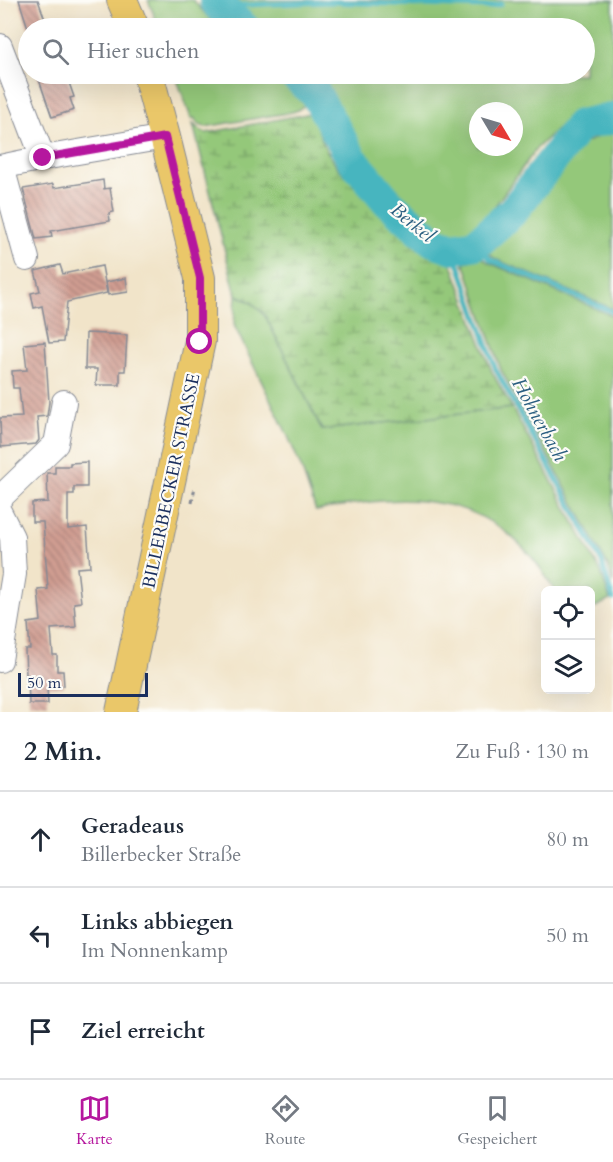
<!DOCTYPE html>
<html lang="de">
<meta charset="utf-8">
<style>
:root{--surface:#fff;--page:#f6f6f7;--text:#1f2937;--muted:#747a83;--line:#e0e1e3;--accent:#b5179e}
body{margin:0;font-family:Cardo,serif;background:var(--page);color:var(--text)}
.controls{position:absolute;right:18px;bottom:18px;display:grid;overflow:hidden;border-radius:9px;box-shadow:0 6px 24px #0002}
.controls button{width:54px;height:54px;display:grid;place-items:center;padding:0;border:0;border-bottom:2px solid var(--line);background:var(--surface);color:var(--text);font:30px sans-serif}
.compass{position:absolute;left:469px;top:102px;width:54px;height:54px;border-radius:50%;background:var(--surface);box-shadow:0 6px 24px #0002;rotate:128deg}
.scale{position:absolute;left:18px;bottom:15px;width:130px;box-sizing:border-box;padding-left:6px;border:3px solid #1b2f5e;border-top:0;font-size:16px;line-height:21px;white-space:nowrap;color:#1b2f5e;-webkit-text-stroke:4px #fdfcf7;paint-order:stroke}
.stop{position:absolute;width:18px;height:18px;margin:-14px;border:4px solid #b5179e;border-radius:50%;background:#fff}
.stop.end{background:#b5179e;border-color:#fff;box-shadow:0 2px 6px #0008}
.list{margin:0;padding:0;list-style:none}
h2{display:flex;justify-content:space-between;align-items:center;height:78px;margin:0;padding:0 24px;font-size:26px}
h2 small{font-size:20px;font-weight:400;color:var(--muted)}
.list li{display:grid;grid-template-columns:39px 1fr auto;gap:18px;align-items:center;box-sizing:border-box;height:96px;padding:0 24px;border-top:2px solid var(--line)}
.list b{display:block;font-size:22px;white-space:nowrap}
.list p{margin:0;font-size:20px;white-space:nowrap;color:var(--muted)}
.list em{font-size:20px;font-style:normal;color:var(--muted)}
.icon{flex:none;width:33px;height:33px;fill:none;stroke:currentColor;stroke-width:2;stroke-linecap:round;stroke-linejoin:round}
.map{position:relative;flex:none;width:613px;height:712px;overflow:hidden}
.search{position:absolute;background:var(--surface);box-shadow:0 6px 24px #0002;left:18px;right:18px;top:18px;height:66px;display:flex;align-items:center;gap:15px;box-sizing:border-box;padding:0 21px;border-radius:33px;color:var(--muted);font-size:22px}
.sheet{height:366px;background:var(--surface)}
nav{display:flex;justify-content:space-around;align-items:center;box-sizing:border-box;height:84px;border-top:2px solid var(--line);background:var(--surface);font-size:16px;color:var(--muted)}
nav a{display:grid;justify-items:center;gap:3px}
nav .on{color:var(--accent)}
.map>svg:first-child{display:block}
.grass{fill:#94c87a;stroke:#587c6c;stroke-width:1.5;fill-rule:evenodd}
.wetland{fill:url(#wetland-marsh);stroke:#587c6c;stroke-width:1.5}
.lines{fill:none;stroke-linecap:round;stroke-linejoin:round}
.stream{stroke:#46b5bf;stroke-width:5}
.river{stroke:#46b5bf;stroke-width:32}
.building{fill:url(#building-back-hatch)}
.minor-casing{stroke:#868a94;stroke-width:26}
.major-casing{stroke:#868a94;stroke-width:32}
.path{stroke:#868a94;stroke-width:3;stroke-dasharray:4.5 4.5;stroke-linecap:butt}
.minor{stroke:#fff;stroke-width:24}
.major{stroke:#eac769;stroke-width:30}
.route{stroke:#b5179e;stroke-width:8}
.labels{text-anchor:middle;stroke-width:4.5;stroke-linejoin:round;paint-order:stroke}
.street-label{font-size:18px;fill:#1b2f5e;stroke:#fdfcf7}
.water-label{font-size:20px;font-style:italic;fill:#2a5e80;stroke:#fdfcf7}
</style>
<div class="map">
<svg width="613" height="712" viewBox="0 0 613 712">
<defs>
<pattern id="wetland-marsh" width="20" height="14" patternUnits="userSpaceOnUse" patternTransform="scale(1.5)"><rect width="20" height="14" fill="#94c87a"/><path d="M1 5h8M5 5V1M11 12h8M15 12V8" fill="none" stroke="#78a367"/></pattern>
<pattern id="building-back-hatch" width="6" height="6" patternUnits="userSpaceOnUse" patternTransform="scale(1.5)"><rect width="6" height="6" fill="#d09d91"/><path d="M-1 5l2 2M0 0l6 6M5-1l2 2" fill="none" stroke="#a8807a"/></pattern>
</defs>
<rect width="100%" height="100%" fill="#fdfcf7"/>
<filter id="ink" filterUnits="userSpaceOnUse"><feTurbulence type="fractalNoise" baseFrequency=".0167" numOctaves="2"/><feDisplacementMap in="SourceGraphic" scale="12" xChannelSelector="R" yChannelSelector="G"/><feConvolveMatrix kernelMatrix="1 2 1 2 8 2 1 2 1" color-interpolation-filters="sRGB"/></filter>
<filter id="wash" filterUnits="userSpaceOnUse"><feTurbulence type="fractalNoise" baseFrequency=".008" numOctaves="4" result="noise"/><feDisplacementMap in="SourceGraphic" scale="24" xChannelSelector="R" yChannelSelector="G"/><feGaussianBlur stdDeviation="1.35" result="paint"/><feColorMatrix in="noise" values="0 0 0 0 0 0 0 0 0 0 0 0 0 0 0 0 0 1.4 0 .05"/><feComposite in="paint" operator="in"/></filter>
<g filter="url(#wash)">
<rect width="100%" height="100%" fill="#f1e4c9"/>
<path class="grass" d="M148,0h45l25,28h-59z
M233,0h380v104l-24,4 -14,5 -12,10 -27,26 -51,71 -14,11 -14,6 -17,-4 -66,-67 -30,-40 -13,-31 -14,-21h267v-46h-320zM478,111h36v36h-36z
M175,74h97l11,8 22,23 -9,6 -8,2 -83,14 -5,-2 -6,-7h-3z
M604,134h9v175l-118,-50 -6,-6 7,-6 67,-85 17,-17z
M482,257l6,5 125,54v267l-5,-17 -107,-196 -35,-102 -3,-4 2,-2z
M236,295c13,4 21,11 30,22l56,113 190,-22 89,164 9,28 -19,9 -1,-19h-36c-54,-97 -139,-101 -238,-79l-15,-44 -14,-33 -53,-109z"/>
<path class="wetland" d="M311,113l16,38 12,18 65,62 23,18 24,13 41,110 20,36 -190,22 -56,-113c-9,-11 -17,-18 -30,-22l-43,-171 8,7 5,2z"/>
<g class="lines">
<path class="stream" d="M219,6l111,-4 158,5 13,-3
M476,244l15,16 122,52
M453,248l43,122 106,192 11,37"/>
<path class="river" d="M215,0l4,6 25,22
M293,74l22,19 37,66 36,43 45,39 20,7 23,-4 36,-32 68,-87 33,-7"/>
</g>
<g id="blocks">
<path class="building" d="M19,0h19l10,28h-20z
M37,74h29l8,23 -4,1 4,12 -22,7z
M103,180l1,9 6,-1 4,24 -5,1 1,8 -59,10 1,6 -16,2 -13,-50 30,-5 1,4z
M60,265l3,9 39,-8 5,27 -40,9 -4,40 -14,1 -7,-37 -8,2 -3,-15 9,-2 -5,-20z
M126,278l2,14 -20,3 -2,-13z
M86,333l41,2 -2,36h-5v14h-24l1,-16h-12z
M45,342l4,60 -2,14 -10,1 2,23 -3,4 -35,3 -1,-29 22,-1 -3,-29h-6l-1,-17 15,-1 -3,-26z
M87,462v25h-13v7h-6v35l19,-2 3,40 -13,1 4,34 -7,1 2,24 -25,2 2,26h4v16h6l1,15 -17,1 1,17h-19l-1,-29h-2l-1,-26h5l-2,-26 13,-2 -3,-31 10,-1 -5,-67h-11v-19l16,-1 -1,-29h8v-7h15v-3z"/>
</g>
</g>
<g filter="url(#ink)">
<use href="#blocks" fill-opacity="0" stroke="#868a94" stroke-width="1.5"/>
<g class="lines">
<g class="minor-casing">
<path id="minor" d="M0,46l43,112
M0,167l43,-9 122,-21
M2,167l25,92
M0,498l56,-54 8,-42
M0,513l12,24 2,37 -14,86"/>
</g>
<g class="major-casing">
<path id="major" d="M122,0l12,28
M121,712l79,-371v-63l-35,-141 -17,-63"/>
</g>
<path class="path" d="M192,503l3,-17"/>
<use href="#minor" class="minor"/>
<use href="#major" class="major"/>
</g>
</g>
<g class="lines" filter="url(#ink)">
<path class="route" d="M43,158l122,-21 35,141v64"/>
</g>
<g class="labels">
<g class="street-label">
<text transform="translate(171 481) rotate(-78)" y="6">BILLERBECKER STRASSE</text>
</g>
<g class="water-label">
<text transform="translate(413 222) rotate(39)" y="7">Berkel</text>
<text transform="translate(540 419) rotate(61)" y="7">Hohnerbach</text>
</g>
</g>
</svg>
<div class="controls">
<button><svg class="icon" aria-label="locate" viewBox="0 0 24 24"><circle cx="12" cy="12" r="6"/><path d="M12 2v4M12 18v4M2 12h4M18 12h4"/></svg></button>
<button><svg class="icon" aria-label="layers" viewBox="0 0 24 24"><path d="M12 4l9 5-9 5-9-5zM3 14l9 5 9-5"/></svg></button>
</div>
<svg class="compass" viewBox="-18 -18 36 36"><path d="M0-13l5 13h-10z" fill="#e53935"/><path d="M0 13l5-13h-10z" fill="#747a83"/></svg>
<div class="scale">50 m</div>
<div class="stop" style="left:200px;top:342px"></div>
<div class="stop end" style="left:43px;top:158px"></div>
<div class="search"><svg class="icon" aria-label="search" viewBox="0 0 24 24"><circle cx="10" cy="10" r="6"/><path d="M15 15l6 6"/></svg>Hier suchen</div>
</div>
<section class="sheet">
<h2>2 Min.<small>Zu Fuß · 130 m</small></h2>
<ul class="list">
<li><svg class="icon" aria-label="ahead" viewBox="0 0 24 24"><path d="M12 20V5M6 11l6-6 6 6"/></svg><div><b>Geradeaus</b><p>Billerbecker Straße</p></div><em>80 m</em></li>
<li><svg class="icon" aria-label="left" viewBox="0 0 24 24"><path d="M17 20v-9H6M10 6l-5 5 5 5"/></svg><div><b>Links abbiegen</b><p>Im Nonnenkamp</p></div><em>50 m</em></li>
<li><svg class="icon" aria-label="arrive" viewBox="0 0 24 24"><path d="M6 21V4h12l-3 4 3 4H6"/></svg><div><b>Ziel erreicht</b></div></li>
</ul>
</section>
<nav>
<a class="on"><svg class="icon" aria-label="map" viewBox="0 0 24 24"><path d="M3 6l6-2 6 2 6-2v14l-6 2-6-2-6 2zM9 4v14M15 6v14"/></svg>Karte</a>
<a><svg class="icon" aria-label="directions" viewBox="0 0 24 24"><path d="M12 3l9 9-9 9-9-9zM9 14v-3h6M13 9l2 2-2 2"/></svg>Route</a>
<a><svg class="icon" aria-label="saved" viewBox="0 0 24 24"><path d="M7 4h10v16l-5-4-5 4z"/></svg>Gespeichert</a>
</nav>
